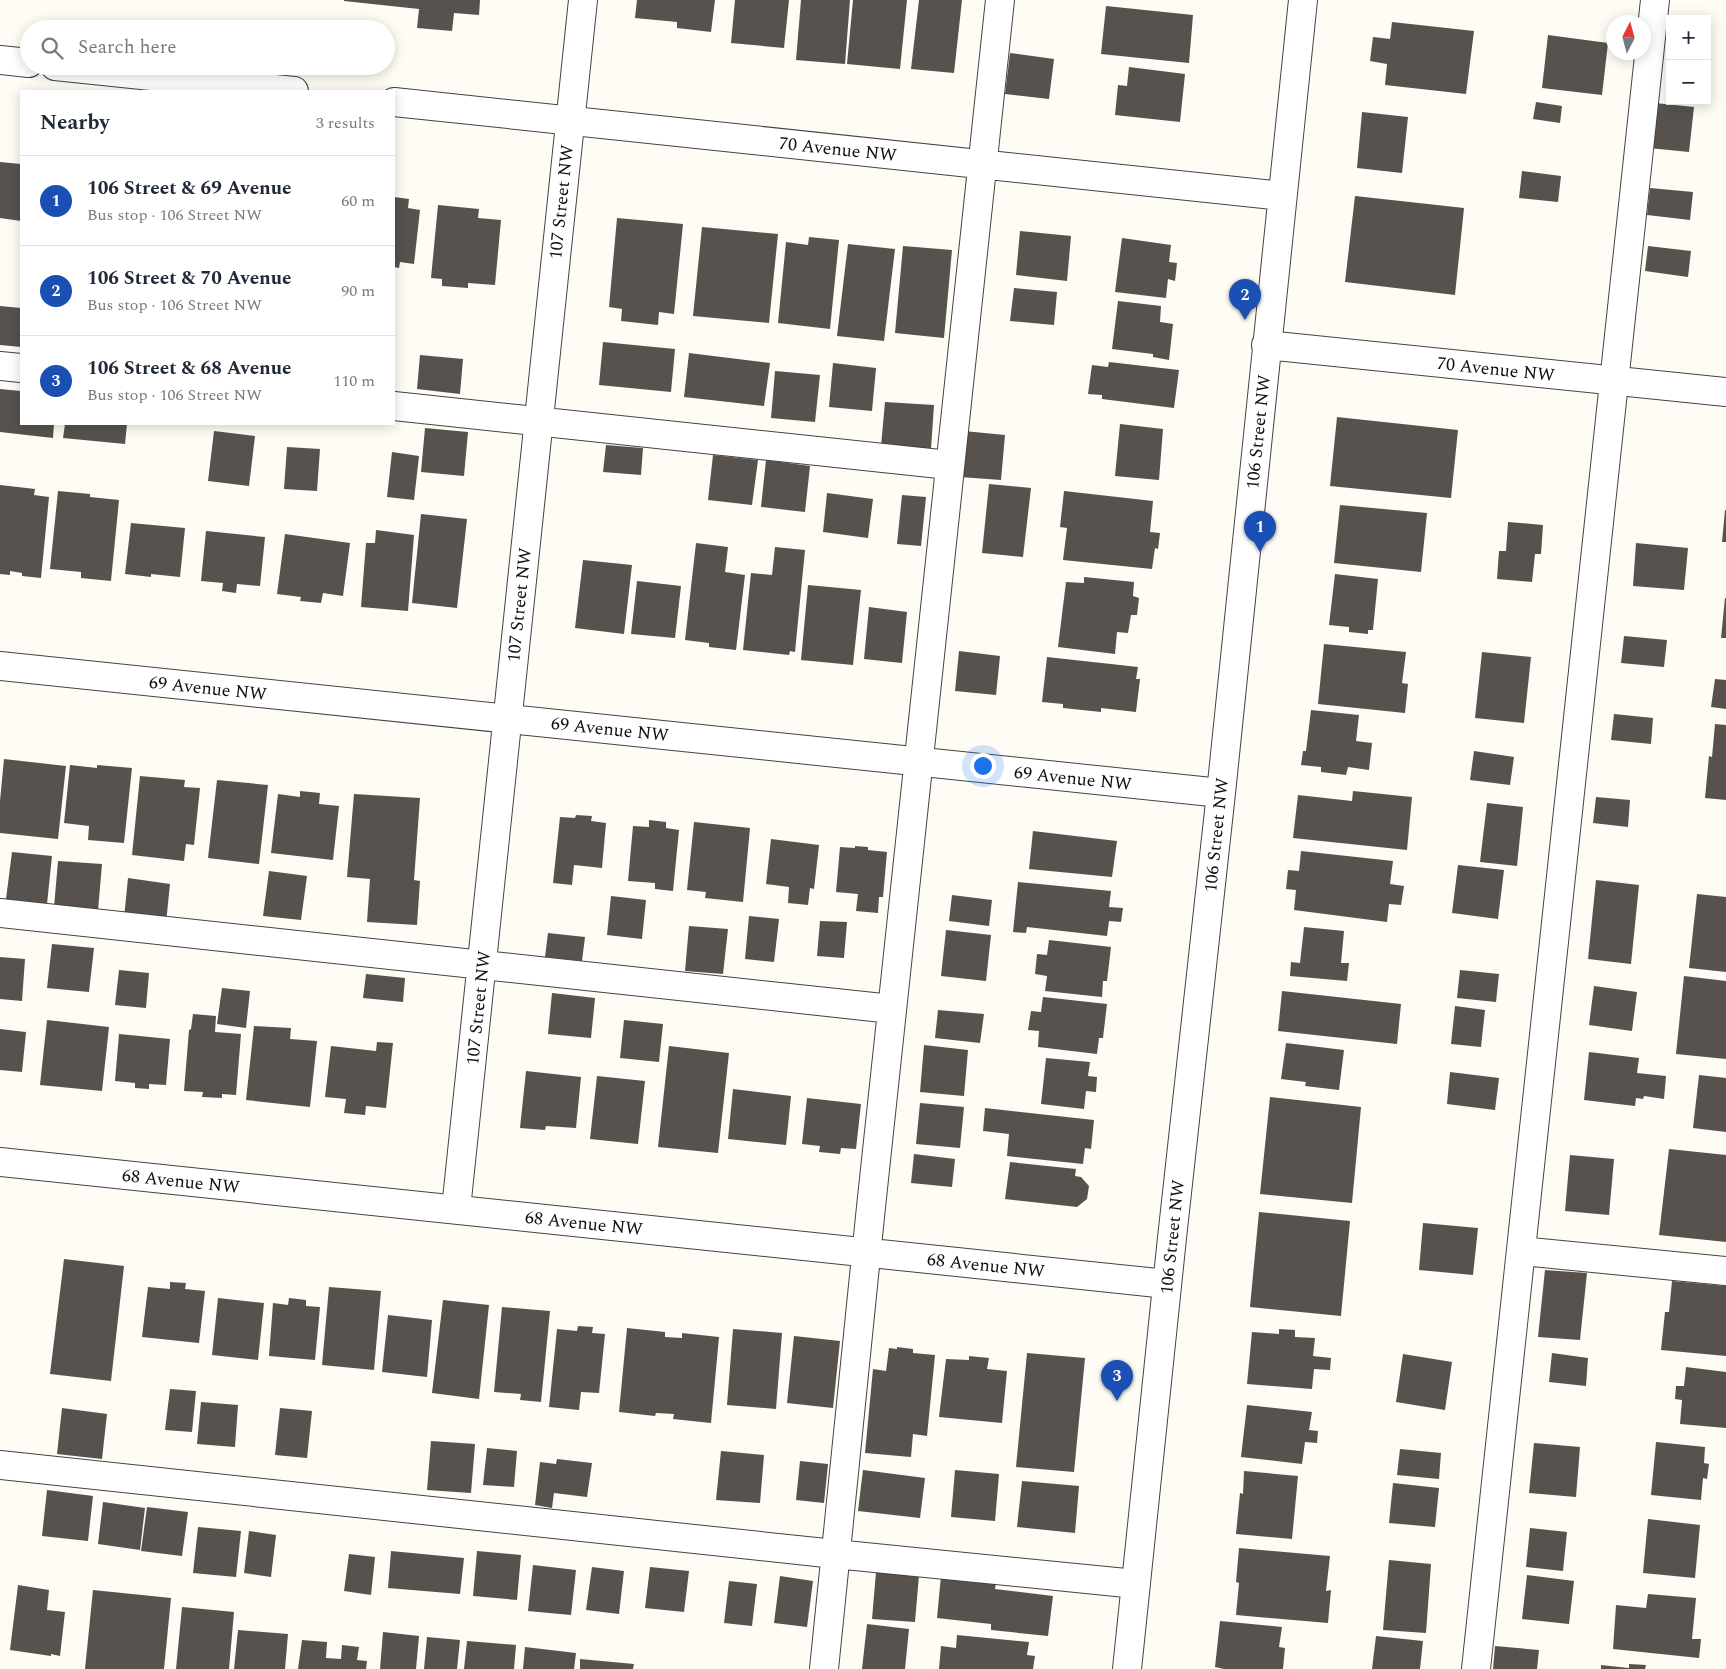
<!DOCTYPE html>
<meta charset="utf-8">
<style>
:root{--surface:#fff;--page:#f2f2f3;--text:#1f2937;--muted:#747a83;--line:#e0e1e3;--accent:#b45309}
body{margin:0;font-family:Spectral,serif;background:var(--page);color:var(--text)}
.controls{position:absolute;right:15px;top:15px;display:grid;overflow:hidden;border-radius:0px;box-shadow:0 2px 12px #0003}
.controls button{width:45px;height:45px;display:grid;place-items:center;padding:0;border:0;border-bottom:1px solid var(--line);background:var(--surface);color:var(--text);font:25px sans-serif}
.compass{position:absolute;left:1606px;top:15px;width:45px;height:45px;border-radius:50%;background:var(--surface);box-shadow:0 2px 12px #0003;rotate:6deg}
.you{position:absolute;left:982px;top:765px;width:18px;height:18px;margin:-12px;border:4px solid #fff;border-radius:50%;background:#1a73e8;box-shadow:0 0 0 8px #1a73e833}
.badge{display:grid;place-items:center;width:32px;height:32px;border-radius:50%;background:var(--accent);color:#fff;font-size:16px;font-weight:700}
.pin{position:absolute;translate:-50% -41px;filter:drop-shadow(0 1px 2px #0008)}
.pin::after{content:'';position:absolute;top:26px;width:18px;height:15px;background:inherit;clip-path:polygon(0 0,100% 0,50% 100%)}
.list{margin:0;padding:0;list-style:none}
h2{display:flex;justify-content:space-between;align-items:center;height:65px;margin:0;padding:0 20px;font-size:21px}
h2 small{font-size:16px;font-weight:400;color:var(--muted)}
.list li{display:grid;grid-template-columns:32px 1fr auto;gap:15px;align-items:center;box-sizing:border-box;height:90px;padding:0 20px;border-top:1px solid var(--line)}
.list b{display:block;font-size:19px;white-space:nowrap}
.list p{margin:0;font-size:16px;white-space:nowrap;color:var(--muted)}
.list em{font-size:16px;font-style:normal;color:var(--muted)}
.icon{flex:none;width:28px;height:28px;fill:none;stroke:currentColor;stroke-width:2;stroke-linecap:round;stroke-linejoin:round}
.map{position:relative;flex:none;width:1726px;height:1669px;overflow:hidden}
.search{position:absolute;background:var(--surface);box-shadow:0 2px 12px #0003;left:20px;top:20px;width:375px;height:55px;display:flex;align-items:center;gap:12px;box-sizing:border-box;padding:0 18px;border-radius:28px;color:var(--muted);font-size:19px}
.panel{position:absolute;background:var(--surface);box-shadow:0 2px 12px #0003;left:20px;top:90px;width:375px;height:335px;border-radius:0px}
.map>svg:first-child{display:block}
.building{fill:#57524d}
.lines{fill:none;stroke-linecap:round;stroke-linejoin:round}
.minor-casing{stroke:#434343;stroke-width:30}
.minor{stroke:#fff;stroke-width:28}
.labels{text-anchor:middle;stroke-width:5;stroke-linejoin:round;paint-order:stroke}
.street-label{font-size:18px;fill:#101010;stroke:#fff}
</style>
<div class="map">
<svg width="1726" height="1669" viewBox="0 0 1726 1669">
<rect width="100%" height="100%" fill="#fefcf4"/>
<path class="building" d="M344,0h136l-1,15 -25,-2 -2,18 -35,-3 2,-19 -75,-8z
M637,0h78l-4,32 -34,-4v-6l-42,-4z
M735,0h54l-5,48 -53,-5z
M801,0h49l-5,64 -49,-4z
M853,0h54l-7,69 -53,-5z
M919,0h43l-8,73 -43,-4z
M1106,6l87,9 -4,48 -88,-9z
M1392,22l82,9 -8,63 -81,-9 2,-21 -17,-3 3,-24 17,2z
M1548,35l60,8 -6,52 -60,-7z
M1010,53l44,6 -5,40 -44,-5z
M1129,67l56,7 -5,48 -65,-7 3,-30 9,1z
M1536,102l26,4 -2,17 -27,-4z
M1655,103l39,4 -5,45 -40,-4z
M1362,112l46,5 -6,56 -45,-5z
M0,162l21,2v57l-21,-3z
M1522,171l39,5 -3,26 -39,-4z
M1650,188l43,4 -3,28 -43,-5z
M1355,196l109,12 -9,87 -110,-13z
M394,197l15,2 -1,9 12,2 -6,54 -14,-2 -1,6 -5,-1z
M438,205l41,4 -1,9 23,2 -6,65 -27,-2v5l-26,-2v-7l-11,-1z
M617,218l66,6 -9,90 -15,-2 -1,13 -37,-4 1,-12 -13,-2z
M702,227l76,7 -9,89 -76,-7z
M1020,231l51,5 -4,45 -51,-6z
M809,237l30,3 -9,89 -52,-6 8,-81 22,3z
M1122,238l49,7 -2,17 8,1 -2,18 -7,-2 -2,19 -51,-6z
M848,244l47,5 -11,92 -47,-5z
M903,246l49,4 -8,88 -49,-5z
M1648,246l43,5 -3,26 -43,-6z
M1014,288l43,4 -3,33 -44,-4z
M1118,301l43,5 -1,16 13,2 -4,36 -16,-3v-3l-41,-5z
M0,306l21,2v39l-21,-2z
M603,342l72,7 -4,43 -72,-7z
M689,353l81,10 -6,43 -80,-9z
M420,355l43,4 -3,35 -43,-5z
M1109,362l70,8 -5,38 -72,-9v-4l-14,-1 4,-29 16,2z
M833,363l43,5 -4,43 -43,-4z
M775,371l45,4 -5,47 -44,-4z
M0,389l21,2v33h33l-1,14 -53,-6z
M885,402l49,3 -3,44 -50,-3z
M1337,417l121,13 -7,68 -121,-12z
M65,424h62l-2,20 -62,-6z
M1120,424l43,5 -4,51 -44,-4z
M425,428l43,4 -4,44 -43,-4z
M214,431l41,5 -6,50 -41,-5z
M964,431l41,4 -4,45 -41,-3z
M606,445l37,3 -2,27 -38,-3z
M287,447l33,2 -3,42 -33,-2z
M392,452l27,4 -5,44 -27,-3z
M713,455l45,5 -6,45 -44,-5z
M766,460l44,6 -5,46 -44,-5z
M989,484l42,4 -8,69 -41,-4z
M0,485l35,4 -1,6 15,2 -8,81 -19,-2v-3l-12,-2v4l-10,-1z
M58,491l32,3v3l29,3 -8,81 -30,-3v-6l-31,-3z
M1064,491l89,10 -3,31 10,1 -2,16 -3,-1 -3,21 -89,-9 4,-32 -7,-1z
M827,493l46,6 -5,39 -45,-6z
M902,495l24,2 -5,49 -24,-2z
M1340,505l87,8 -6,59 -87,-9z
M1725,510h1v32h-4z
M421,514l46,5 -10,89 -45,-5z
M1508,522l35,3 -2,29h-6l-3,28 -35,-3 2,-28h7z
M131,523l54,5 -5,49 -29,-3v3l-26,-3z
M376,530l38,5 -6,76 -47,-4 5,-64h9z
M206,531l59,6 -5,49 -23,-2 -1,9 -14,-2 1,-8 -22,-2z
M285,534l65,9 -7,53 -20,-3 -2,10 -21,-2 1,-4 -24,-3z
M696,543l32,4 -3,25 20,3 -9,75 -27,-3v-4l-24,-3z
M1636,543l52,5 -4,42 -51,-4z
M775,547l30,3 -10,102 -5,-1 -1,4 -46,-5 8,-77 21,2z
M583,560l49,5 -8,69 -49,-6z
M1335,574l43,5 -5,51h-5v4l-19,-2v-5l-20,-2z
M1084,577l50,5 -1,14 6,2 -2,17h-6l-3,18 -11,-1 -2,22 -57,-7 8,-65 18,1z
M637,581l44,5 -6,52 -44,-4z
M808,585l53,5 -8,75 -52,-5z
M1725,598h1v40h-5z
M869,607l38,5 -5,51 -38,-4z
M1624,636l43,4 -3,27 -43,-4z
M1324,644l82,8 -4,31 6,1 -3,29 -87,-9z
M959,651l41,5 -4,39 -41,-4z
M1482,652l49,5 -7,66 -49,-5z
M1047,657l91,10 -2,12h4l-4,33 -35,-4v4l-38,-4v-4l-21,-2z
M1715,679l11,1v29l-15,-2z
M1311,710l48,5 -3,26 16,2 -3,27 -21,-3 -2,8 -25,-3v-5l-20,-2 2,-14h3z
M1614,714l39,4 -2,26 -40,-4z
M1715,724l11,1v75l-21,-2 4,-42 3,1z
M1474,751l40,6 -4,28 -40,-5z
M4,759l62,7 -8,73 -58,-6v-32z
M70,765l27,3v-3l35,3 -8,75 -36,-3 1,-14 -25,-3z
M140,776l45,4 -1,7 16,1 -6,57 -8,-1 -2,17 -52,-6z
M217,780l51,5 -9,79 -51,-6z
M300,791l20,2 -1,11 20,2 -6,54 -62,-7 7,-59 22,3z
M1353,791l59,6 -5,53 -114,-12 5,-43 54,6z
M354,794l66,4 -6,82 6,1 -3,44 -50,-3 3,-43 -23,-2z
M1596,797l34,3 -2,27 -35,-4z
M1487,803l36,4 -6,59 -37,-4z
M576,815l16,1 -1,5 15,2 -4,45 -28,-3 -2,20 -19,-2 7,-66 15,1z
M649,820l17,2v6l13,2 -6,61 -18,-2v-6l-27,-2 5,-55 16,1z
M694,822l56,6 -7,74 -38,-4 1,-6 -19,-2z
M1033,831l84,10 -5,36 -83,-8z
M771,839l48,6 -5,44 -4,-1 -2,17 -20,-2 1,-16 -23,-3z
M855,846l13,1v3l19,2 -4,45h-4l-1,16 -22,-2 2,-17 -22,-2 4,-45 15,1z
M1301,851l92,10 -3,23 14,2 -3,19 -12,-1 -2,18 -93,-12 2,-20 -10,-1 2,-19 11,1z
M12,852l40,4 -5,48 -41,-5z
M58,861l44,3 -4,47 -44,-4z
M1458,865l46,5 -6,49 -46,-6z
M269,871l38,5 -6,44 -38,-4z
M128,878l42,6 -4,39 -42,-5z
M1596,880l43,5 -8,79 -43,-5z
M1018,882l93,9 -2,16 14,1 -2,14 -12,-1 -2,15 -80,-9 -1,6 -13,-1z
M1697,894l29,3v75l-37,-4z
M952,895l40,5 -3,26 -40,-5z
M611,896l35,4 -4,39 -35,-4z
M749,916l30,3 -5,43 -29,-3z
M820,921l27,1 -3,36 -27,-2z
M689,926l39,3 -5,45 -38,-3z
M1304,927l40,4 -3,32h8l-2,18 -57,-5 1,-14 9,1z
M946,930l45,5 -5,46 -45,-5z
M548,933l37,4 -3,24 -37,-4z
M1049,940l62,7 -4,34h-4l-1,16 -57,-6 2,-15 -12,-2 2,-20 10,1z
M52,944l42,4 -5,44 -42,-4z
M0,957l25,2 -3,42 -22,-2z
M119,970l30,3 -3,35 -31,-3z
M1460,970l39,4 -3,28 -39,-4z
M366,974l39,4 -2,24 -40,-4z
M1684,976l42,5v78l-50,-5z
M1594,986l43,6 -5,39 -43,-6z
M222,988l28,3 -4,37 -29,-4z
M1282,991l119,13 -4,40 -119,-13z
M552,993l43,5 -4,40 -43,-4z
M1043,997l64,7 -4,34h-4l-2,16 -59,-7 1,-16 -11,-1 3,-19 10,1z
M1455,1006l30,4 -4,37 -30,-3z
M938,1010l46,4 -4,29 -45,-5z
M193,1014l23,2 -1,16 26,2 -5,61 -14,-1v4l-20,-1 1,-5 -19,-1 5,-61 2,-1z
M47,1020l62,7 -7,64 -62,-6z
M624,1020l39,4 -4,38 -39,-4z
M254,1026l37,2 -1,11 27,2 -7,66 -64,-7z
M0,1029l26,3 -4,40 -22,-2z
M119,1034l51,5 -4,46 -17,-1v5l-14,-1v-5l-20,-2z
M377,1042l16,1 -7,65 -20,-2 -1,9 -21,-2 2,-14 -21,-2 6,-51 45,5z
M1286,1043l58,7 -5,40 -34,-4 1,-4 -25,-3z
M924,1045l44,5 -4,46 -44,-4z
M669,1046l60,7 -11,100 -60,-6z
M1589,1052l50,6 -2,15 29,3 -2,23 -20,-3 -1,3 -7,-1 -1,8 -51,-6z
M1046,1058l44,4 -2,14 9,1 -1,15 -10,-1 -2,18 -43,-5z
M526,1071l55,6 -5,51 -30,-2 -1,4 -25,-2z
M1450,1072l49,6 -4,32 -48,-6z
M1699,1075l27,3v54l-33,-4z
M597,1076l48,5 -7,63 -48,-5z
M733,1089l58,7 -5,49 -58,-6z
M1270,1097l91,10 -9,96 -92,-9z
M807,1098l54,6 -5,45 -15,-1 -1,6 -21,-2 1,-6 -18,-2z
M920,1103l44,4 -4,41 -44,-4z
M985,1108l109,12 -3,29 -6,-1 -2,16 -76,-8 2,-22 -26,-3z
M1669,1149l57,6v87l-67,-7z
M914,1154l41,5 -3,28 -41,-4z
M1570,1155l44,4 -5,56 -44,-4z
M1010,1162l66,7 -1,7 6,1 8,9 -2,13 -10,8 -72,-8z
M1259,1212l91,9 -9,95 -91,-9z
M1423,1223l55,5 -5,47 -54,-5z
M64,1259l60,7 -13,115 -61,-7z
M1545,1270l42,3 -7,67 -42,-3z
M1672,1281l54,5v70l-65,-6 4,-38h4z
M170,1282l16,1 -1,6 20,2 -6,52 -57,-6 6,-50 22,2z
M329,1287l52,4 -7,79 -52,-5z
M218,1298l46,5 -6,57 -46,-5z
M289,1298l17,2v6l14,1 -5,53 -46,-4 4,-53 15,2z
M443,1300l46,5 -10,94 -47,-6z
M502,1307l48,4 -9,91 -21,-2 1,-6 -27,-2z
M388,1315l44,5 -5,57 -45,-5z
M578,1326l15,1 -1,6 13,1 -6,59 -18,-1 -2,18 -30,-3 8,-78 20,2z
M627,1328l38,4v5l17,1v-5l37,4 -8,86 -38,-4 1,-5 -18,-1 -1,3 -36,-4z
M733,1329l49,4 -6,76 -49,-4z
M1279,1329l16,1v7l20,1 -2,18 18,2 -1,12 -16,-1 -2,20 -65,-5 5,-52 27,2z
M794,1336l46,5 -7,67 -46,-5z
M897,1347l16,2v4l22,2 -8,81 -14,-2 -2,23 -46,-4 8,-84 13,2 3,-23 8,1z
M1027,1353l58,5 -11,114 -58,-5z
M1552,1353l36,5 -2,28 -37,-4z
M1403,1354l49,8 -7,48 -49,-8z
M969,1356l20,2 -2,11 20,2 -5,52 -63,-6 7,-58 23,1z
M1686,1367l40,5v56l-46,-4 2,-24 -7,-1 1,-13h8z
M170,1389l26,2 -4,41 -27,-2z
M201,1402l37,3 -3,42 -38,-3z
M1247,1405l65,7 -3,18 9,1 -1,12 -12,-1 -3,22 -61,-7z
M62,1408l45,6 -5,45 -45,-5z
M280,1408l32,3 -5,47 -32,-3z
M431,1441l44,3 -4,49 -44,-3z
M1656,1442l49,5 -1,16 5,1 -2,15 -4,-1 -2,22 -50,-5z
M1534,1443l46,4 -4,50 -47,-4z
M487,1448l30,3 -3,36 -31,-2z
M1400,1449l41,4 -2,26 -42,-4z
M721,1451l43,4 -4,48 -44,-3z
M557,1459l35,4 -5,34 -33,-4 -2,15 -17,-3 5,-43 16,2z
M800,1461l28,3 -4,39 -28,-3z
M863,1470l62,8 -5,40 -62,-7z
M955,1470l44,4 -4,47 -44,-4z
M1244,1471l54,5 -6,63 -56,-5 4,-41 3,1z
M1022,1481l57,5 -4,47 -58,-6z
M1393,1483l46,5 -4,39 -46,-4z
M47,1490l46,6 -5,45 -46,-5z
M103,1502l42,6 -5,42 -42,-6z
M147,1507l41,5 -6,44 -41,-5z
M1648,1519l52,6 -5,53 -52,-5z
M198,1527l43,4 -5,46 -43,-4z
M1530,1528l37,4 -4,39 -37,-4z
M249,1531l27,4 -5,42 -27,-4z
M1239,1548l91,8 -4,35 5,-1 -3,33 -92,-8 3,-32 -3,-1z
M391,1551l73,7 -4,36 -72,-6z
M477,1551l44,4 -4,45 -44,-4z
M349,1554l26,3 -4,38 -27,-4z
M1389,1560l42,4 -5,69 -43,-3z
M533,1565l43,5 -5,45 -43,-4z
M592,1567l32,4 -5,43 -33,-4z
M650,1567l39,4 -5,41 -39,-4z
M876,1572l43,3 -4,47 -43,-3z
M1527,1575l47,6 -5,43 -47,-5z
M780,1576l33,5 -6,46 -33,-4z
M941,1576l55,7 -1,6 58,7 -5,40 -57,-6v-6l-54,-6z
M729,1581l28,3 -5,42 -28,-3z
M18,1585l31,5 -2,20 18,2 -5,44 -9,-2v2l-41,-6z
M93,1590l78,8 -7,71h-79z
M1648,1594l48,4 -4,41h9l-2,19 -86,-9 3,-44 30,3z
M182,1607l52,5 -5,57h-53z
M1220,1621l62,6 -3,20 6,1 -2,21h-59l-9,-2z
M867,1624l42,5 -4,40h-43z
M238,1630l50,4 -3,35h-51z
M383,1632l36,4 -3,33h-36z
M957,1635l72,7 -2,13 8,1 -2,13h-94l2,-23 15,2z
M1376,1636l47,5 -3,28h-48z
M427,1637l33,3 -3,29h-33z
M302,1640l25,2 -1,16 15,1 1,-14 17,2 -2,13 10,1 -1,8h-68z
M467,1641l49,4 -2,24h-50z
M1495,1646l44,4 -2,19h-44z
M525,1647l51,6 -2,16h-51z
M580,1659l54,5 -1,5h-53z
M1629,1664l17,1 -1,4h-44v-4l28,3z"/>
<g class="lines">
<g class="minor-casing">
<path id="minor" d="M0,60l29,3
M55,66l239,25
M394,102l888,94
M1266,345l460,47
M0,366l21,2
M394,406l555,59
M0,666l1221,127
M0,913l892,96
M0,1162l1167,122
M456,1209l127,-1209
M1521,1251l205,20
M0,1465l835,89 301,30
M824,1669l47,-462 129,-1207
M1127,1669l45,-431 49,-445 82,-793
M1476,1669l179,-1669"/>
</g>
<use href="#minor" class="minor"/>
</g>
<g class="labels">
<g class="street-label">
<text transform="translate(838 149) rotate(6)" y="6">70 Avenue NW</text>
<text transform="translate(561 202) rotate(-84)" y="6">107 Street NW</text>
<text transform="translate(1496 369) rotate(6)" y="6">70 Avenue NW</text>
<text transform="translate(1258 432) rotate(-84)" y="6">106 Street NW</text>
<text transform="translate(519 605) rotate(-84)" y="6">107 Street NW</text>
<text transform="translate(208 688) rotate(6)" y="6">69 Avenue NW</text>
<text transform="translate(610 729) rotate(6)" y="6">69 Avenue NW</text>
<text transform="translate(1073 778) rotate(6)" y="6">69 Avenue NW</text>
<text transform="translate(1216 835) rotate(-84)" y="6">106 Street NW</text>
<text transform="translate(478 1008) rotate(-84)" y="6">107 Street NW</text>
<text transform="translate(181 1181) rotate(6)" y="6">68 Avenue NW</text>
<text transform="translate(584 1223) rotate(6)" y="6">68 Avenue NW</text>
<text transform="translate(1172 1237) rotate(-84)" y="6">106 Street NW</text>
<text transform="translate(986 1265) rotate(6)" y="6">68 Avenue NW</text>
</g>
</g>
</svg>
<div class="controls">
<button>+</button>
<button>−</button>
</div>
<svg class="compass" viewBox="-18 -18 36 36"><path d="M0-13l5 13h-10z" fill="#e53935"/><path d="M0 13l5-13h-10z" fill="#747a83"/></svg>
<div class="you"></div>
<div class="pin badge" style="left:1260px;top:552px;background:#1a4fb4">1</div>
<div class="pin badge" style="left:1245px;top:320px;background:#1a4fb4">2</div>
<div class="pin badge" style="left:1117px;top:1401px;background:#1a4fb4">3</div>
<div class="search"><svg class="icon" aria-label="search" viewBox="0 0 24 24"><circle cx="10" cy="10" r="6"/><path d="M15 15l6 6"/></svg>Search here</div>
<section class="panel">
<h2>Nearby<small>3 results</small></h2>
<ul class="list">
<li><span class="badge" style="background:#1a4fb4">1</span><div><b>106 Street &amp; 69 Avenue</b><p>Bus stop · 106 Street NW</p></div><em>60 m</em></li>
<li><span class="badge" style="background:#1a4fb4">2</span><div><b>106 Street &amp; 70 Avenue</b><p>Bus stop · 106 Street NW</p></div><em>90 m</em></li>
<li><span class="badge" style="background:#1a4fb4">3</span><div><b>106 Street &amp; 68 Avenue</b><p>Bus stop · 106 Street NW</p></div><em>110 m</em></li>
</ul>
</section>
</div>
